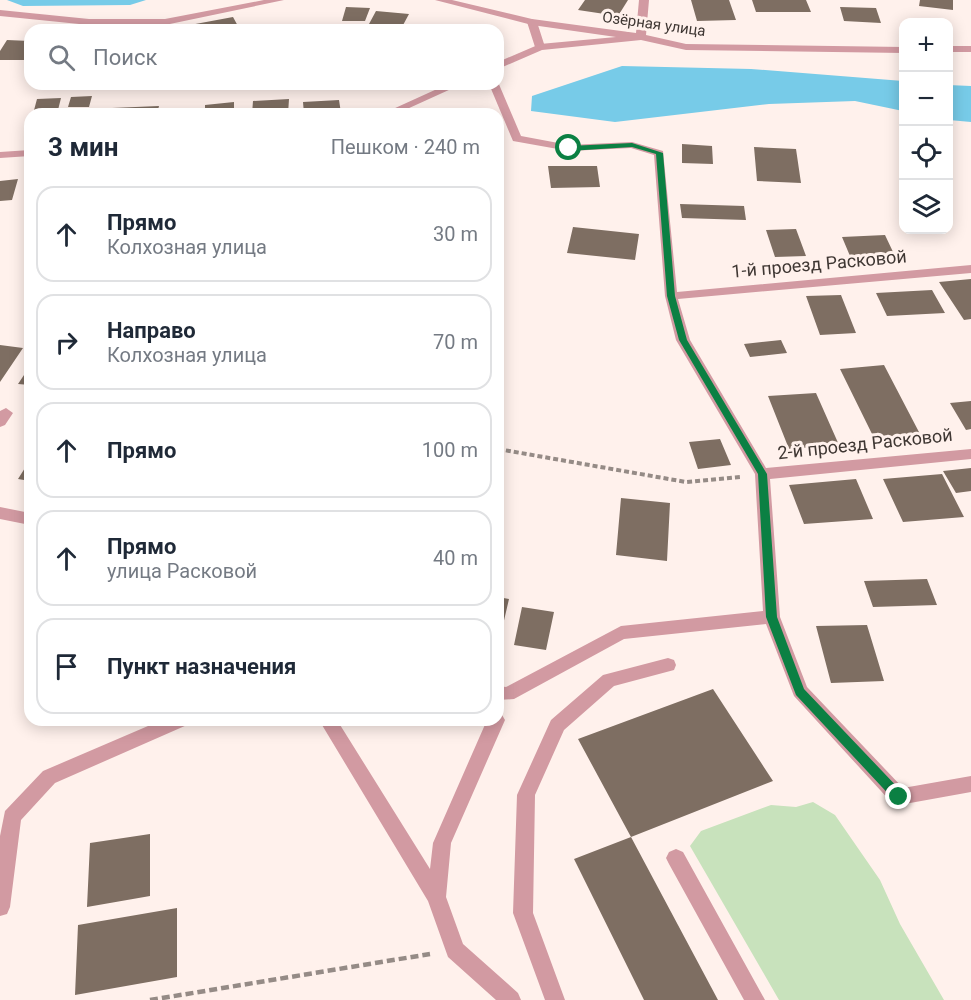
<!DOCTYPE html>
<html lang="ru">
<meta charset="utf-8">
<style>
:root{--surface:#fff;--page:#f2f2f3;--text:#1f2937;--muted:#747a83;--line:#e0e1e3}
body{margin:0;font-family:Roboto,sans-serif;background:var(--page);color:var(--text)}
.controls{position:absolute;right:18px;top:18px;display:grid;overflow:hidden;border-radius:12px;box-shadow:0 3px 15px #0003}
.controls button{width:54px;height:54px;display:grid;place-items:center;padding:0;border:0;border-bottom:2px solid var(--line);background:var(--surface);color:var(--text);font:30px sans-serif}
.stop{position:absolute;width:18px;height:18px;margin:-14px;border:4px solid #0b8043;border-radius:50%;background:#fff}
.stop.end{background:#0b8043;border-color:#fff;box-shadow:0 2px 6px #0008}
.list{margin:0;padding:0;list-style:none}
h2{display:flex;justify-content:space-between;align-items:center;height:78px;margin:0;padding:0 24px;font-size:26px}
h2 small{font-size:20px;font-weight:400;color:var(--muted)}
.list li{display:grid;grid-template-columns:39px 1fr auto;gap:18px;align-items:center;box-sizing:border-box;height:96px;margin:0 12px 12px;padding:0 12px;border:2px solid var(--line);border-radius:18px}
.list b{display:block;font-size:22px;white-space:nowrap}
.list p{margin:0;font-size:20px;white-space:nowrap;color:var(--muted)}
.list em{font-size:20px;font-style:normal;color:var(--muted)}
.icon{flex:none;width:33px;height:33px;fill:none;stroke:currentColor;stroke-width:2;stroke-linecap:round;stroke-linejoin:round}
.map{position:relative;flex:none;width:971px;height:1000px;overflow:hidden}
.search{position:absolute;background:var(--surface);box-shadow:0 3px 15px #0003;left:24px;top:24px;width:480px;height:66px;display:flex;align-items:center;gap:15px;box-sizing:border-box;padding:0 21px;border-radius:18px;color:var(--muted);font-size:22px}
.panel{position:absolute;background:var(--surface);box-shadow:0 3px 15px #0003;left:24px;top:108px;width:480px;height:618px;border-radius:18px}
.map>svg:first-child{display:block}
.green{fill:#c8e2bc}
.water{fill:#77cbe8}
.building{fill:#7e6e62}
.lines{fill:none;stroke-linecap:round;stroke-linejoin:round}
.path-far1{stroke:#958b86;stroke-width:4;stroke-dasharray:5 3;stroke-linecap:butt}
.path{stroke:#958b86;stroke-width:4.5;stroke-dasharray:8 4;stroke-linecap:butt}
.lane{fill:#d29aa2;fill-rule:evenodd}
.street{fill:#d29aa2;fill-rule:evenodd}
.route{fill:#0b8043}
.labels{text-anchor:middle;stroke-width:6;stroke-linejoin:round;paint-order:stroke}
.far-street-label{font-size:15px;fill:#3f3733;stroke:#fff1ec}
.street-label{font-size:18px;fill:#3f3733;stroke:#fff1ec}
</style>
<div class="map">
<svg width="971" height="1000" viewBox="0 0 971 1000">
<rect width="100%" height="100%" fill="#fff1ec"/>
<path class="green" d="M813,802l22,13 45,65 20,44 44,76h-165l-89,-154 11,-15 70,-26 25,2z"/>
<path class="water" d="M7,0h139l-16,5 -107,1z
M622,66l129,3 152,12v30l-48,-10 -86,3 -154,18 -84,-11 1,-15z
M948,85l23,1v36l-22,-2z"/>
<path class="building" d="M585,0h43l-10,16 -40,-6z
M691,0h38l7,20 -39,1z
M752,0h54l5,12h-55z
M920,0h33v10l-34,-4z
M346,7l24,1 -5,13h-23z
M840,7l36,1 5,15 -37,-2z
M376,11l33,3 -7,13 -33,-3z
M233,17l6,11 -46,2 -3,-5z
M7,40l23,1v10l-6,9h-24v-9z
M92,96l-3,11h-21l3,-10z
M61,98l-4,16h-24l4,-15z
M289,99l-1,15h-36l1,-13z
M339,100l2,13 -37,1 -1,-12z
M234,102v12h-29v-9z
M159,106l-2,8h-46l1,-6z
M191,108v6h-29l1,-4z
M682,144l30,2 1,18 -31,-1z
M754,147l42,2 5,34 -44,-2z
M548,166h49l3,21 -49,1z
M18,179l-6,21 -12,1v-20z
M680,204l64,2 2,14 -64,-2z
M573,227l66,7 -4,26 -68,-7z
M796,229l10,27 -31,1 -9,-27z
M885,235l9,19 -44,2 -8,-19z
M971,279v40l-7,1 -25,-38z
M932,290l13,23 -58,3 -11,-23z
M841,295l15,38 -36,2 -14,-39z
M781,340l6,13 -37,4 -6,-13z
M0,345l23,3 -23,34z
M884,365l36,69 -46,4 -34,-69z
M30,366v19l-12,-1z
M816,393l23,52 -50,4 -21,-53z
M971,401v28l-5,1 -16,-27z
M720,439l11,26 -33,4 -9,-27z
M30,460v21l-12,-2z
M971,468v23l-15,2 -13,-22z
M942,474l22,43 -61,5 -20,-43z
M856,479l17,40 -69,5 -15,-39z
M621,498l49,5 -3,58 -51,-6z
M927,579l10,26 -64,2 -9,-26z
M498,597l11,2 -10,43h-1z
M522,607l32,5 -8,38 -32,-5z
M867,625l17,56 -53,2 -15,-57z
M713,689l60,92 -142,56 87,163h-74l-70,-141 57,-22 -53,-98z
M150,834v62l-63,11 3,-64z
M177,908v69l-102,18 3,-70z"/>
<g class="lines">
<path class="path-far1" d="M498,449l188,33 54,-5"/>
<path class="path" d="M150,1000l280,-46"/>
<path class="lane" d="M532,19l5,3 8,25 -2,2 -8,-2 -8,-25z
M6,408l7,5 -8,12 -5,2v-16z
M668,658l6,2 2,5 -2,5 -60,16 -50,44 -29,65 -2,118 32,87h-20l-32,-87 4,-118 34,-75 52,-45z
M676,849l7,3 82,148h-21l-75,-136 -3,-6 3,-6z"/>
<path class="street" d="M264,0h20l-119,25h-76l-89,-9v-6l89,9h76z
M435,0h17l80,19 104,14 3,-33h10l-3,35 40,9 218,3v6l-218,-3 -45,-10 -99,10 -44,19v-7l42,-18 76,-7 -84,-12z
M948,46h23v6h-23z
M498,82l23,54 48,9 63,-3 31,9 14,141 294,-27v8l-293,26 12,41 76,128 205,-19v10l-201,20 10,138 27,70 96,101 68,-12v16l-72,13 -7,-2 -98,-107 -28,-72 -142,15 -110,60 -16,1v-14l8,1 115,-61 142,-15 -8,-137 -79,-134 -11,-44 -11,-141 -23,-7 -62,3 -56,-10 -24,-57z
M448,84h14l-66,30h-14z
M30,150v6l-30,2v-6z
M0,507l30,6v12l-30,-6z
M498,713l4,2 3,5 -54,123 -5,54 17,47 55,49 3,7h-25l-48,-43 -20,-56 -109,-181h18l93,149 3,-26 54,-123h11z
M162,720h28l-3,5 -132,58 -34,37 -11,87 -3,7 -7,2v-80l5,-25 38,-40z"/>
</g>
<path class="route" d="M632,143l31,10 12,143 12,44 80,134 10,143 27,72 99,104v8h-8l-99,-106 -30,-78 -8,-143 -79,-134 -12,-44 -11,-142 -24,-7 -63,4 -3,-3 3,-2z"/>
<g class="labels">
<g class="far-street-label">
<text transform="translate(654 24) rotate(8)" y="5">Озёрная улица</text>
</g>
<g class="street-label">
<text transform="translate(819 264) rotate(-5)" y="6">1-й проезд Расковой</text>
<text transform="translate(865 444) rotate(-6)" y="6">2-й проезд Расковой</text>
</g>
</g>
</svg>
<div class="controls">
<button>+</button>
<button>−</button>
<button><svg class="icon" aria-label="locate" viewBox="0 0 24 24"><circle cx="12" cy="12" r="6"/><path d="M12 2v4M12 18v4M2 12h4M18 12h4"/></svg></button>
<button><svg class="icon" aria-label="layers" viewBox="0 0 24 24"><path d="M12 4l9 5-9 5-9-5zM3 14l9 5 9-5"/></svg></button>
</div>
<div class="stop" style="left:569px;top:148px"></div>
<div class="stop end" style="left:899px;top:797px"></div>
<div class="search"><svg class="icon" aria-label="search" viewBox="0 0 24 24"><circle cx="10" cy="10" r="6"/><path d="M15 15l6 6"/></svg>Поиск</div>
<section class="panel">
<h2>3 мин<small>Пешком · 240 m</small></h2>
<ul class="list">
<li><svg class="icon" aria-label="ahead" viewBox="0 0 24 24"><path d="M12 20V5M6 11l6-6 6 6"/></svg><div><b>Прямо</b><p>Колхозная улица</p></div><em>30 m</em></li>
<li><svg class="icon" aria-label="right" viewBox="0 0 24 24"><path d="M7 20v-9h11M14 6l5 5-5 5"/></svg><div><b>Направо</b><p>Колхозная улица</p></div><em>70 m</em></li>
<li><svg class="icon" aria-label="ahead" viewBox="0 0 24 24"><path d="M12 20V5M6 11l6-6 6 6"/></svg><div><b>Прямо</b></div><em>100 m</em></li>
<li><svg class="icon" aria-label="ahead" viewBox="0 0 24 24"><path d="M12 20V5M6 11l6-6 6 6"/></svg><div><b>Прямо</b><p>улица Расковой</p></div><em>40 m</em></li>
<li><svg class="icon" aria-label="arrive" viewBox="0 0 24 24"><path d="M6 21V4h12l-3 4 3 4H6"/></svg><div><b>Пункт назначения</b></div></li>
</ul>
</section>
</div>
